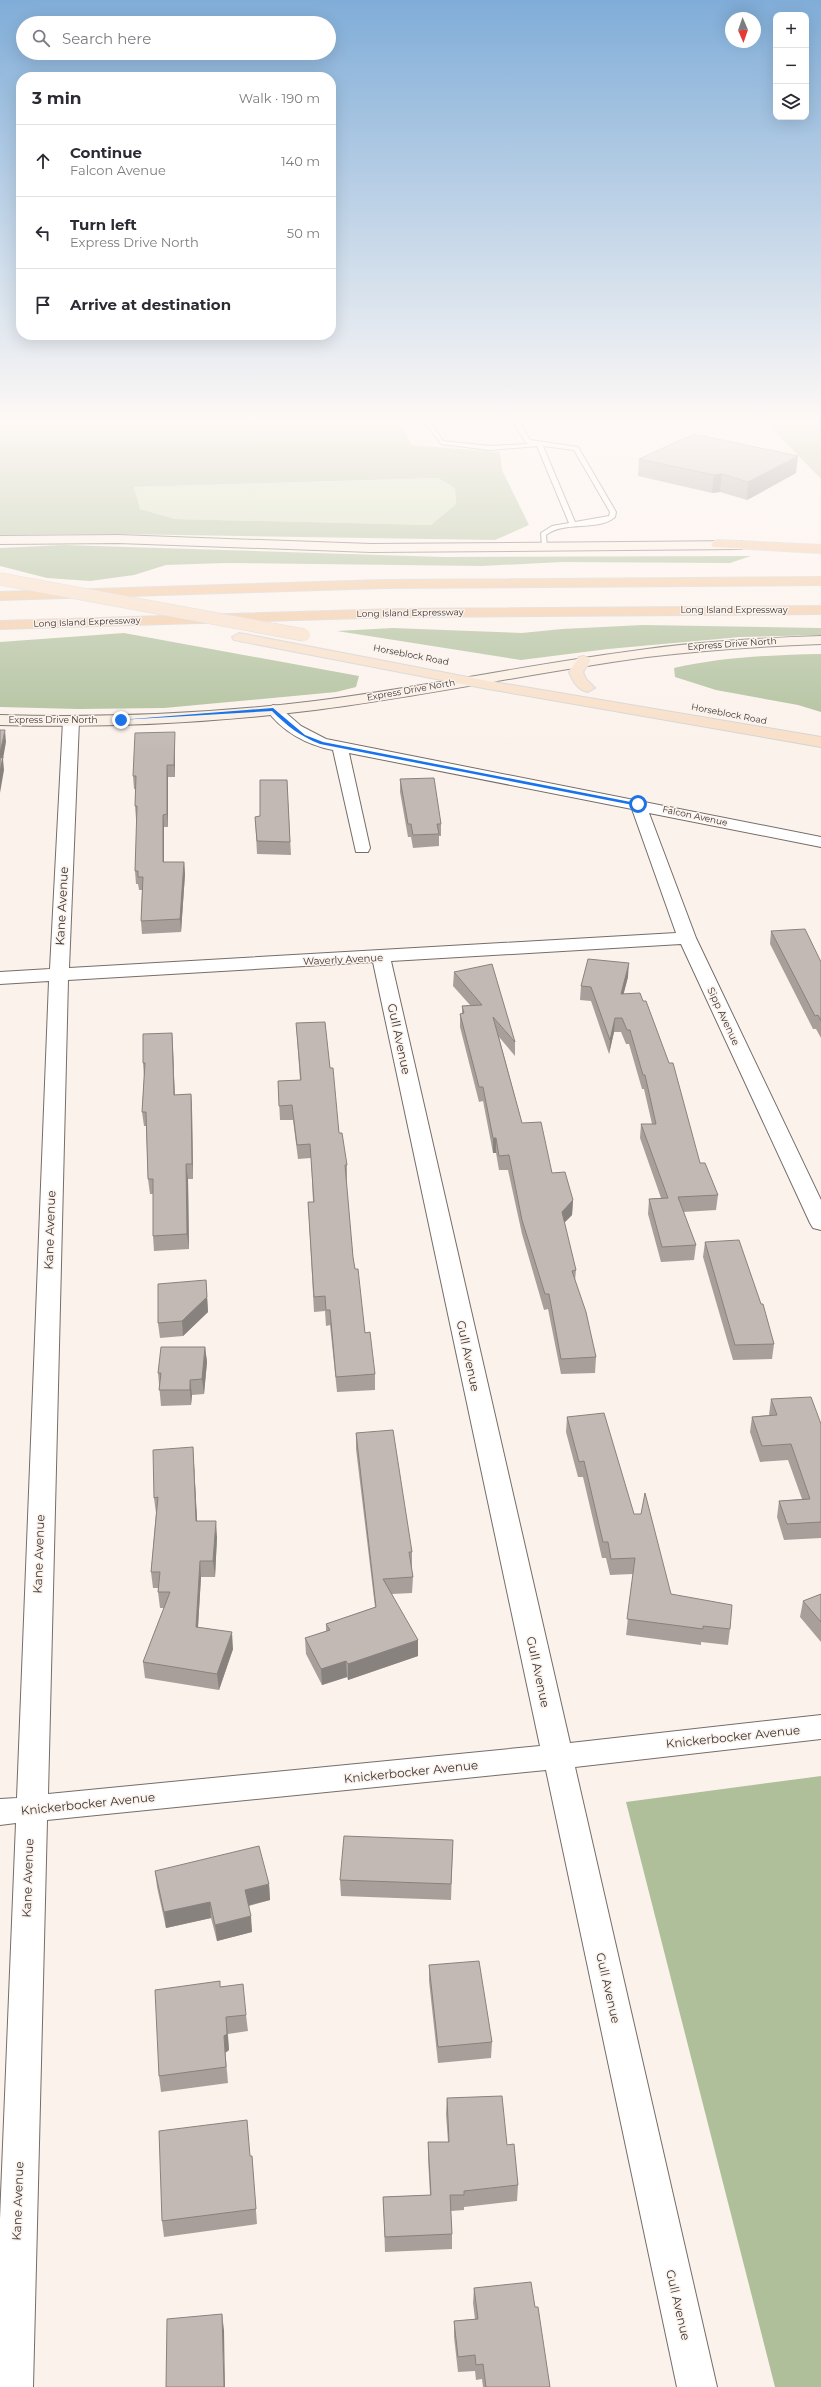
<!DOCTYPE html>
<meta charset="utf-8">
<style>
:root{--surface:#fff;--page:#f2f2f3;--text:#2b2b33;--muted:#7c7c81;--line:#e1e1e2}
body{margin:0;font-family:Montserrat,sans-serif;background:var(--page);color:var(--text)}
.controls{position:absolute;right:12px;top:12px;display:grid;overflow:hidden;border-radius:8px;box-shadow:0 4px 16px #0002}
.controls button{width:36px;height:36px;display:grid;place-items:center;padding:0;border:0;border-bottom:1px solid var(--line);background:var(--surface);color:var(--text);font:20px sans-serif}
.compass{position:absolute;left:725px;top:12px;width:36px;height:36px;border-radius:50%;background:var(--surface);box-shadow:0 4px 16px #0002;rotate:178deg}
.stop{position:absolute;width:12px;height:12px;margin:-9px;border:3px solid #1a73e8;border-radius:50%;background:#fff}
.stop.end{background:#1a73e8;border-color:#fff;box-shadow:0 1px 4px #0008}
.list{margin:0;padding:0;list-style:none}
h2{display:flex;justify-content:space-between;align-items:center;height:52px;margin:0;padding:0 16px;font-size:17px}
h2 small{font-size:13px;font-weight:400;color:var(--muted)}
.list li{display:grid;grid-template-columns:26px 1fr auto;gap:12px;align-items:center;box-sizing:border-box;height:72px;padding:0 16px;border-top:1px solid var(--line)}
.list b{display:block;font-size:15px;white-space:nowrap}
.list p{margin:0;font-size:13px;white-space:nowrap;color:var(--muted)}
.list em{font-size:13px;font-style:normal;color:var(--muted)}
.icon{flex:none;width:22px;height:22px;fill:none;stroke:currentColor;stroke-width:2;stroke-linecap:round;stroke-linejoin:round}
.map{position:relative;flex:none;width:821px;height:2387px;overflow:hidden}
.search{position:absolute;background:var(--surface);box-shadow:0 4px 16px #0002;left:16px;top:16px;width:320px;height:44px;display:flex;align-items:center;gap:10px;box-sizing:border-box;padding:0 14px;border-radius:22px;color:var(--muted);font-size:15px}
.panel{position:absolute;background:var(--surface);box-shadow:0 4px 16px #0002;left:16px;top:72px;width:320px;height:268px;border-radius:16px}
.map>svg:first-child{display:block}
.green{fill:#cddeb8}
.forest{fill:#aebf9a;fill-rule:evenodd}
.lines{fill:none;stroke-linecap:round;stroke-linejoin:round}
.service-casing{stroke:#756d68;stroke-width:2}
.minor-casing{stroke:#756d68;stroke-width:2}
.secondary-casing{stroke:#756d68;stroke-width:2}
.primary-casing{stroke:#d4d3d2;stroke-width:2}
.motorway-casing{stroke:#d4d3d2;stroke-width:2}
.service{fill:#fff;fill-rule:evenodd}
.minor{fill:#fff;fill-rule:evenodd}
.secondary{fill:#fbefe3;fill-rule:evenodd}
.primary{fill:#f8dfc8;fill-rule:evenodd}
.motorway{fill:#f3c9a3;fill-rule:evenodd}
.primary-bridge-casing{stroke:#d4d3d2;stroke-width:13;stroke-linecap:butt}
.primary-bridge{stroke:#f8dfc8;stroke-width:12}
.wall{fill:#a89f9b}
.shaded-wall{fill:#88827e}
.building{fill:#c3b9b4;stroke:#88827e}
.route{fill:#1a73e8}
.labels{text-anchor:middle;stroke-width:3;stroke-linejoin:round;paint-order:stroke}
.far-street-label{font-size:9px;fill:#3a3634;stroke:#fcf2ec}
.street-label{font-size:10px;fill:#3a3634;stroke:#fcf2ec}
.near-street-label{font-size:12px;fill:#3a3634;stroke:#fcf2ec}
</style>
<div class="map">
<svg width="821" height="2387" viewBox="0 0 821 2387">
<rect width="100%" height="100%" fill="#fcf2ec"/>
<path class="green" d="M438,478l17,10 1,16 -25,21 -256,-6 -35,-10 -6,-22z"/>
<path class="forest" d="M0,418h399l12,27 89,7 2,18 27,55 -34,15 -380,-6 -115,1zM438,478l17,10 1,16 -25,21 -256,-6 -35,-10 -6,-22z
M762,418h59v61z
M64,545l379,12 308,-1 -21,7 -167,-1 -81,4 -257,-3 -59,2 -32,10 -44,6 -43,-3 -47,-12v-18z
M643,625l178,3v7l-81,2 -132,12 -87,11 -184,-29 56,-3 129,5 40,-4z
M124,633l235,43 -3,11 -20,5 -172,16 -86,1 -78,-2v-65z
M821,654v58l-23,-7 -82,-15 -41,-13 -1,-9c49,-11 97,-13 147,-14z
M821,1776v611h-46l-149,-585z"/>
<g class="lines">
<g class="service-casing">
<path id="service" d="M422,418h6l15,23 47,5 39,-2 -3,-1 -15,-25h6l13,22 48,7 38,65 -1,5c-17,15 -50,3 -69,18l1,11 -5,1 -1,-14 11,-7 17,-3 -32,-77 -47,4 -49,-6zM543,446l31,4 36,62 -1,4 -34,6z"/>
</g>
<g class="minor-casing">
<path id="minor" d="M273,705l5,1 23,20 25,13 495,98v10l-172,-34 47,125 125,262v30l-8,-2 -3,-5 -129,-279 -290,17 179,782 251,-28v24l-246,28 142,620h-40l-131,-617 -499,50 -14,567h-33v-168l16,-396 -16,2v-26l17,-1 32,-817 -49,3v-12l50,-3 13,-248 8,-5 8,5 -10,247 607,-35 -44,-124 -283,-56 21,95 -2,4h-12l-23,-102c-26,-5 -52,-19 -67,-41zM373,962l167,784 -492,48 20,-814z"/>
</g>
<g class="secondary-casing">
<path id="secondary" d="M118,535l253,9 371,-3 6,4 -6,4 -371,3 -253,-9 -118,1v-8z
M821,636v8c-58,2 -116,6 -174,13 -111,15 -221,39 -332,53 -105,13 -210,18 -315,15v-10c105,3 210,-1 315,-14 111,-14 221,-38 332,-52 58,-8 116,-11 174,-13z"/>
</g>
<g class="primary-casing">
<path id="primary" d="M239,633l249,48 333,56v10l-333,-58 -254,-49 -2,-3z
M584,656l7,4 -8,12 3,7 9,9 -7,4c-11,-2 -15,-11 -19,-20l10,-15z"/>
</g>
<g class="motorway-casing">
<path id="motorway" d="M717,540l104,5v8l-108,-6 -2,-3z
M821,577v8l-437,3 -384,12v-8l384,-12z
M821,606v8l-424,3 -397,12v-8l397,-12z"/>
</g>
<use href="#service" class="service"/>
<use href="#minor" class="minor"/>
<use href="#secondary" class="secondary"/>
<use href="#primary" class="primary"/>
<use href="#motorway" class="motorway"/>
<g class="primary-bridge-casing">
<path id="primary-bridge" d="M0,579l304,56"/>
</g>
<use href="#primary-bridge" class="primary-bridge"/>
</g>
<path class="wall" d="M639,459l157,14 -49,27 -27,-8 -8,1 -74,-17z
M175,744v33h-7v50h-4v35h20l1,12 -4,58 -39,2 -1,-13 1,-31h-3l-1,-6h-2l-1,-13 2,-52h-1l-1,-13v-17h-1l-1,-13z
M400,779l41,45v12h-2v10l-26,2 -2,-11h-3l-8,-45z
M287,780l4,75 -34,-1 -2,-37 5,-1z
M771,931l50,31v76l-5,-9h-3l-43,-85z
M454,972l61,70v14l-16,-19 23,86 30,50 21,27 -1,15 -8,8 12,47 -1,11 21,76 -1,16 -34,1 -13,-65 -4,1 -22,-76 -14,-64h-9l-3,-17h-3l-10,-52 -4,1 -19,-75v-13h2v-8l8,-1 -17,-19z
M628,977l-5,17 77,169 18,32 -2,15 -33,2 13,33 -2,15 -33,2 -13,-48 1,-15 12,-1 -21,-60 1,-14h11l-8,-35h-2l-13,-45h-3l-5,-12h-7l-5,22 -18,-53 -11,-1 1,-14z
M296,1023l34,45 9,65 8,32v15h-1l7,77 12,76 10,41v16l-38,2 -7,-67 -4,1 -1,-15 -11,1 -6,-110h5l-2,-44 -13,1 -5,-39h-13l-2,-39 22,-1 -3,-43z
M172,1033l3,62 16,-1 1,14 1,71h-5l1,70 -35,2 -1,-15v-42h-3l-2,-15 -2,-53h-2l-2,-14 2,-35 -1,-14z
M705,1242l69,102 -2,15 -39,1 -30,-103z
M206,1280l2,32 -25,24 -23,2 -2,-15z
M205,1347l2,15 -3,32 -12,1 -1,10 -30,1 -3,-33z
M771,1399l50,25v114l-37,2 -7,-23 2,-16 23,-2 -14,-39 -28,2 -10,-30 2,-15 17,-2z
M567,1417l67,97 37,80 59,35 -2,16 -27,-3v3l-75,-10 7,-61 -23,1 -4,-17h-4l-19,-81h-5l-12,-45z
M356,1433l56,119v16h-1l2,9 -1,16 -20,1 26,62 -70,24 -1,-3 -25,8 -16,-31 -1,-16 21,-7v-7l49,-17 -19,-158z
M193,1447l4,74 20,16 -2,40h-14l-3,50 35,22 -14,41 -74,-12 -2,-16 21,-54h-4l-2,-16v-4h-5l-2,-16 5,-59 -2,-15z
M821,1594v48l-21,-25 3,-16z
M453,1840l-2,60 -110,-4 -1,-16z
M155,1871l114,13 1,16 -21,6 3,26 -35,9 -6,-23 -45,10 -9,-41z
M429,1965l63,77 -1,16 -53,5 -9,-82z
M220,1987l26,28 2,16 -20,3 1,16 -4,3 3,30 -67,9 -2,-16z
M447,2098l60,47 11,40 -1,16 -53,6v3l-13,1 1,23v15l-67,3 -2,-55 47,-2 -2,-37v-16h20l-2,-28z
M250,2156h2l5,68 -93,13 -2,-16z
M474,2288l61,19 15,80h-67l-1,-8 -6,1 -1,-9 -17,1 -4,-35v-16l21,-2 -2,-16z"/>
<path class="shaded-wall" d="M798,456l-2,17 -49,27 1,-18z
M722,474l-2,18 -8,1 2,-18z
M5,730l1,12 -3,17 1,11 -4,23v-40z
M175,732v45l-1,-12z
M167,765l1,12v50l-1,-13z
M163,815l1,12v48l-1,-13z
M184,862l1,12 -4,58 -1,-13z
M629,963l-1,14 -8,31 1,-14z
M615,1018l-1,14 -5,22 1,-14z
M172,1033l1,13 2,63 -1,-14z
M191,1094l1,14 1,71 -1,-15z
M493,1138h3v15h-3z
M186,1164l2,15 1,70 -2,-15z
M573,1200l-1,15 -11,11 1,-14z
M206,1280l2,32 -25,24 -1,-15z
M205,1347l2,15 -3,32 -2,-15z
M190,1380l2,15 -1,10 -1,-15z
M193,1447l1,16 4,74 -2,-16z
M216,1521l1,16 -2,40 -2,-16z
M200,1561l1,16 -4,66 -1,-16z
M232,1632l1,17 -14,41 -2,-16z
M418,1640v16l-70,24v-16z
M346,1661l1,16 -25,8 -1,-16z
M269,1884l1,16 -24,6 -1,-16z
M210,1902l1,16 -45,10 -2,-16z
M251,1916l1,16 -35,9 -2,-16z
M226,2017l3,33 -4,3 3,30 -4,-47z
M222,2314l2,16 1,57h-1z"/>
<path class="building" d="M694,434l104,22 -50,26 -26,-8 -8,1 -75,-16z
M0,730h5l-5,23z
M175,732l-1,33h-7v49l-4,1v47h21l-4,57 -39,2 2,-44h-5v-6h-3l2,-65h-2l1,-30h-3l2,-43z
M3,757l-3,15v-14z
M434,778l7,46h-4l2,10 -26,1 -2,-11h-3l-8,-45z
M260,780h27l3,62 -33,-1 -2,-24 5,-1z
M805,929l16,33v59l-3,-6 -3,1 -44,-85z
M588,959l41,4 -8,31 19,-1 3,8h3l23,62h4l27,100h5l13,32 -40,2 18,48 -34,2 -13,-48 19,-1 -27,-74h15l-11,-49h-2l-13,-45h-3l-5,-12h-7l-5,22 -19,-53 -10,-1z
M492,964l23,78 -22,-25 29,106 19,-1 11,51 13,-1 8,28 -11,12 14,58 -4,1 14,41 10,45 -35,2 -12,-65h-4l-23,-74 -13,-65 -10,1 -3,-18h-3l-10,-51h-4l-19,-73 4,-1 -2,-7 20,-1 -28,-33z
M325,1022l5,46h3l6,65h3l5,32h-2l8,92 2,12h3l7,64 5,-1 5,42 -39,3 -6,-67h-4l-1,-14 -11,1 -6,-95h6l-4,-58 -13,1 -5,-40 -13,1 -1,-25 23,-1 -5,-57z
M172,1033l2,62 17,-1 1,70h-6l1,70 -34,2v-57h-5l-2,-67h-4l3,-49h-2v-29z
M739,1240l22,64h2l11,40 -39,1 -30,-103z
M206,1280l1,17 -25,24 -24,2v-39z
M161,1347h44l-3,32 -12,1v10h-31l2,-17h-3z
M811,1397l10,27v98l-34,2 -8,-23 31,-2 -19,-55 -29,2 -10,-29 25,-2 -6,-16z
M604,1413l30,101h7l4,-21 26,101 61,11 -2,24 -27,-3v3l-76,-10 8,-61 -24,1 -3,-17h-5l-19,-81 -5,1 -12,-45z
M393,1430l19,122h-3l4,25 -30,2 35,61 -70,24 -2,-3 -25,8 -16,-31 25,-8 -4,-6 50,-17 -20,-174z
M193,1447l3,74h20l-3,40h-13l-4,66 36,5 -15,42 -74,-12 27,-70h-12l2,-20h-9l7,-75 -4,1 -1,-48z
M821,1594v28l-18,-21z
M344,1836l109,4 -2,44 -111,-4z
M259,1846l10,38 -24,6 6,26 -36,9 -5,-23 -46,10 -9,-41z
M479,1961l13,81 -54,5 -9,-82z
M220,1981v6l23,-3 3,31 -20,2 1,17 -3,2 2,31 -67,9 -4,-86z
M502,2096l5,49 7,-1 4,41 -54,6v4h-14l2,39 -67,3 -2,-40 48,-2 -3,-53h21l-2,-44z
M247,2120l3,36h2l4,53 -94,12 -3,-90z
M531,2282l4,25h3l12,80h-64l-3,-23 -7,1 -1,-10 -17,2 -4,-36 24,-2 -4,-31z
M222,2314l2,73h-58l1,-68z"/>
<linearGradient id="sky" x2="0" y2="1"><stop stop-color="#80add8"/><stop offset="0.56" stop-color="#fef9f6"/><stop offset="1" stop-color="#fef9f6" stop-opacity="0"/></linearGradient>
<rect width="821" height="752" fill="url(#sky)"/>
<path class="route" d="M273,708l32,27 18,7 318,62 -3,2 -318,-62c-20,-8 -33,-18 -48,-33l-153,9z"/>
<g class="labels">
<g class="far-street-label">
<text x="734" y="613">Long Island Expressway</text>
<text transform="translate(410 613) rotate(-1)" y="3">Long Island Expressway</text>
<text transform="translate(87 622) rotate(-2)" y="3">Long Island Expressway</text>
<text transform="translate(732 644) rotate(-4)" y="3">Express Drive North</text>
<text transform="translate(411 655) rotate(11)" y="3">Horseblock Road</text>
<text transform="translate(411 690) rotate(-10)" y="3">Express Drive North</text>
<text transform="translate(729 714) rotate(11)" y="3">Horseblock Road</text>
<text x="53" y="723">Express Drive North</text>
<text transform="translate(695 816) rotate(12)" y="3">Falcon Avenue</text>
</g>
<g class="street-label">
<text transform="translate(343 959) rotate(-3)" y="4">Waverly Avenue</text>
<text transform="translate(724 1016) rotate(65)" y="4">Sipp Avenue</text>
</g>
<g class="near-street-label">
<text transform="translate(62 906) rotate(-87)" y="4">Kane Avenue</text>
<text transform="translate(399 1039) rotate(78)" y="4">Gull Avenue</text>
<text transform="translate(50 1230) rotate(-88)" y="4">Kane Avenue</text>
<text transform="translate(468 1356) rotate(78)" y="4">Gull Avenue</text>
<text transform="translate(39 1554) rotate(-88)" y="4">Kane Avenue</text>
<text transform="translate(538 1672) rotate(78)" y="4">Gull Avenue</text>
<text transform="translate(733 1737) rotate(-6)" y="4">Knickerbocker Avenue</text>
<text transform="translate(411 1772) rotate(-6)" y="4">Knickerbocker Avenue</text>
<text transform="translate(88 1804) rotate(-6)" y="4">Knickerbocker Avenue</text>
<text transform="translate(28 1878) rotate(-88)" y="4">Kane Avenue</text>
<text transform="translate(608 1988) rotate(77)" y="4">Gull Avenue</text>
<text transform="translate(18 2201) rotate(-88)" y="4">Kane Avenue</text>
<text transform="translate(678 2305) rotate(77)" y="4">Gull Avenue</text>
</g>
</g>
</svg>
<div class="controls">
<button>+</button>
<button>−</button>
<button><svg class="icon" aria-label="layers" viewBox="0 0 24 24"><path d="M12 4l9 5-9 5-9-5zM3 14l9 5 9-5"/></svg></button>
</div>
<svg class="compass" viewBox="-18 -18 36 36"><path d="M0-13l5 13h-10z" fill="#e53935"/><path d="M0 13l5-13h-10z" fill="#7c7c81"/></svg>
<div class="stop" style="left:638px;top:804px"></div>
<div class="stop end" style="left:121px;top:720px"></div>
<div class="search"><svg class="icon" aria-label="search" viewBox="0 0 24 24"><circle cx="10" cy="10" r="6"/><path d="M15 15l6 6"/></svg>Search here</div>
<section class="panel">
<h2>3 min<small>Walk · 190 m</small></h2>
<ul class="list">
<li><svg class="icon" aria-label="ahead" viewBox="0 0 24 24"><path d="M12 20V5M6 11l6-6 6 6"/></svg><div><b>Continue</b><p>Falcon Avenue</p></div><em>140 m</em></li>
<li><svg class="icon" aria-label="left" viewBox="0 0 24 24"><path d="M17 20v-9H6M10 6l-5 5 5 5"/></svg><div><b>Turn left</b><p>Express Drive North</p></div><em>50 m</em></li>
<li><svg class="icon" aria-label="arrive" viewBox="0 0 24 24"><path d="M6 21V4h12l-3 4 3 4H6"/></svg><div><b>Arrive at destination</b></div></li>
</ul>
</section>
</div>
